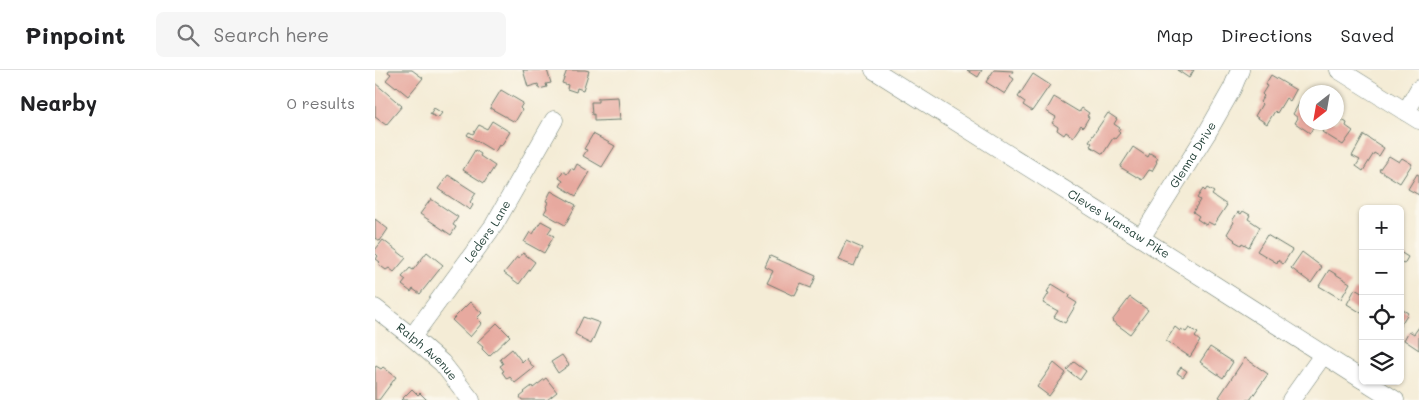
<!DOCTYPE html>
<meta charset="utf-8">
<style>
:root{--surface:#fff;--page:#f6f6f6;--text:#202124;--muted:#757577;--line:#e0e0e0}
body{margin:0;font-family:Mali,sans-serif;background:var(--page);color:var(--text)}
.controls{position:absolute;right:15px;bottom:15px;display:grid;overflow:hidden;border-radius:8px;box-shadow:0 1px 4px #0004}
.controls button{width:45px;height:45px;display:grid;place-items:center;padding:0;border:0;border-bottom:1px solid var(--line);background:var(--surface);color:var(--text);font:25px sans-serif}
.compass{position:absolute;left:924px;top:15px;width:45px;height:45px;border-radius:50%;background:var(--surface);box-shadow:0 1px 4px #0004;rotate:211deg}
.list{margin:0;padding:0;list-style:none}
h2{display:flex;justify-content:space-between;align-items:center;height:65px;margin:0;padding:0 20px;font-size:21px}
h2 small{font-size:16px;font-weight:400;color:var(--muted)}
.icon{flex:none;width:28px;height:28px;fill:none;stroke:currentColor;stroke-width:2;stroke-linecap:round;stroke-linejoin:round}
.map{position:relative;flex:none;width:1044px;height:330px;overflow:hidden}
header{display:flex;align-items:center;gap:30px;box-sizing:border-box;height:70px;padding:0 25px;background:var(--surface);border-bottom:1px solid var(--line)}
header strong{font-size:24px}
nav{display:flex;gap:28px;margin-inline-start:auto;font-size:18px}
.search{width:350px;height:45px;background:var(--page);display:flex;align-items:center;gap:12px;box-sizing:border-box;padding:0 18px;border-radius:8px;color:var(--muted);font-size:19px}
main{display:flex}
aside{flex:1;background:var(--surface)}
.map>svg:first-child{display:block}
.building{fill:#e7a99f}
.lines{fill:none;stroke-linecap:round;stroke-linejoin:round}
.minor-casing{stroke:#6a7a6d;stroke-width:19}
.minor{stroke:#fff;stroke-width:18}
.labels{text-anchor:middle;stroke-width:4;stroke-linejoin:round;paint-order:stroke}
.street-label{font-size:12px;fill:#1f3d34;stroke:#fbf7ec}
</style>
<header>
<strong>Pinpoint</strong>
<div class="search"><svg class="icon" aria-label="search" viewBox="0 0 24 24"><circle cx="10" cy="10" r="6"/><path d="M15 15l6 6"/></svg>Search here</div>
<nav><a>Map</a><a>Directions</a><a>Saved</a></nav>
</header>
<main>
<aside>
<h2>Nearby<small>0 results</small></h2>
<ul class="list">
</ul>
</aside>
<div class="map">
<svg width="1044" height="330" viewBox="0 0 1044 330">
<rect width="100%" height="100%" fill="#fbf7ec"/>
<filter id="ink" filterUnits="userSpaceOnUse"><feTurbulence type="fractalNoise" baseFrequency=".02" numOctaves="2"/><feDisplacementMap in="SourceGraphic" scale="10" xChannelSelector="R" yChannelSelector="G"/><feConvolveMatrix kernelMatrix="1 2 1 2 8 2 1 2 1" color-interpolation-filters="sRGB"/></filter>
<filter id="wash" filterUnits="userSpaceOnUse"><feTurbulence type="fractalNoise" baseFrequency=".0096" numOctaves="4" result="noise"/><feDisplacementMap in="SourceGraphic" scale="20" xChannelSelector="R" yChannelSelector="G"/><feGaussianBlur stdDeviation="1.12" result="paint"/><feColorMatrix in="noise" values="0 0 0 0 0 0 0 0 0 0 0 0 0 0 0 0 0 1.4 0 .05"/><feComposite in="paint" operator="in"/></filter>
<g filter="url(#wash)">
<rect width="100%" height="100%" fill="#f4ecd6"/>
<g id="blocks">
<path class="building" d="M14,0h23l11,8 -15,18 -11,-9 -1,1 -10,-8 5,-6 -3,-2z
M148,0h24l4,13 -5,1 1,3 -8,2 -1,-5 -10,3z
M192,0h18l4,1 -6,19 -6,-2 -1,4 -9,-3 1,-4 -6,-2z
M592,0h15l-4,7z
M619,0l19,1 -3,5 4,3 -9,15 -19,-12z
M802,0h17l-5,8z
M658,4l17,11 -18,26 -9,-6 2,-3 -7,-5z
M896,5l25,15 -6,11 -4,-3 -9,15 -2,-2 -8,13 -12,-8 7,-12 -2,-2 4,-6 -2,-2 5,-8 -2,-1z
M0,13l27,23 -16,19 -11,-8z
M126,20l22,13 -3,5 2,2 -7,12 -25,-14z
M243,27l2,23 -26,1v-7l-2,1 -1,-13h7v-4z
M679,27l25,15 3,-4 7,5 -2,3 2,1 -6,10 -2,-2 -8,12 -7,-5 -2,3 -7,-5 1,-3 -6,-4 4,-6 -10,-6z
M925,32l7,4v16h9l-6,11 -15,-10 3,-5 -5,-4z
M59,38l8,5 -4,5 -8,-4z
M733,43l9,6 -3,5 6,4 -2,3 2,2 -5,6 -2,-1 -10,16 -13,-8 2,-3 -3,-2z
M964,48l8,5 -1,3 7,5 -10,14 -21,-13 6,-10h9v-1h1z
M117,51l18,11 -9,14 -2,-1 -4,7 -28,-17 2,-3 4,2 6,-9 8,4z
M218,64l22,12 -13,21 -19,-11 4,-6 -3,-1z
M989,65l20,13 -5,8 -5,-3 -11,18 -7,-5 4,-6 -8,-4z
M758,77l15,10 2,-4 8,5 -2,3 1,1 -5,9 -3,-1 -7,10 -22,-13z
M100,80l6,4 -1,2 15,10 -11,17 -21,-13z
M1014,86l10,6 3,-4 10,6 -12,19 -21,-13z
M202,94l13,8 -14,24 -16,-10 3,-5 -4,-3 4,-7 4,3 4,-6 3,2z
M1042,104l2,1v20l-11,-6z
M73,105l28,18 -6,9 3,3 -3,5 -32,-21z
M832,118l7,4 -2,3 15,10 -13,20 -6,-3 -2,3 -9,-6 2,-3 -6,-4 7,-12 -3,-2 6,-9 2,2z
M176,121l25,14 -11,20 -21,-12 3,-5 -1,-1 2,-5 -2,-1z
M56,129l27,18 -5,8 3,2 -5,8 -31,-21z
M868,141l7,4 -2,4 12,8 -11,20 -7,-4 -1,2 -7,-4 1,-1 -8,-6 7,-12 -2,-1 6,-9 3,2z
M0,149l13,10 -8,12 -4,-3 -1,2z
M166,151l11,6 -4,6 6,3 -10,17 -20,-11 6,-10 3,2z
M892,165l25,15 -9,14 -5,-4 -1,3 -20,-12z
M8,170l23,18 -12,14 -5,-4 -3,2 -8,-6 2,-2 -4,-3 2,-3 -3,-3v-3z
M471,171l16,7 -8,18 -16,-6z
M52,182l16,13 -23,29 -7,-5 -2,3 -9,-7 4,-5 -4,-3 8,-9 3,2z
M927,182l20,15 -11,16 -20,-15z
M1025,182l8,5 -4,7 -4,-2z
M148,183l12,9 -16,22 -15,-11 13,-16 2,1z
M395,186l46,20 -5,12 -10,-4 -6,12 -28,-13 6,-12 -8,-4z
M954,200l21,13 -9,16 -22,-13z
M677,214l18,11 -1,3 8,5 -12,20 -11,-6 4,-6 -15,-8 6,-10 -2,-1z
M980,219l8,5v20l-16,-10z
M755,227l18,13 -18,24 -18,-13z
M95,232l12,11 -5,5 5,5 -12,14 -18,-17z
M1025,238l8,5 -8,13z
M208,247l17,6 -9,21 -10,-5 1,-1 -7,-4z
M122,253l13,13 -21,20 -7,-7 1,-2 -6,-5z
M800,257l5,4 1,-2 5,3 3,-4 9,5 -3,4 5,4 -10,16 -24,-16z
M1044,257v23l-15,-10 5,-9 5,3z
M835,277l23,15 -10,16 -23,-16z
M137,279l10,13 4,-4 8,10 -19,15 -5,-6 -3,2 -5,-7 2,-1 -4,-5 3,-2 -3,-5z
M187,285l7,10 -11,8 -7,-11z
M870,288l23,16 -18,26h-26l-5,-3z
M699,292l12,9 -6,9 -13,-10z
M679,293l12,10 -17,23 -12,-9z
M1,296l5,3 2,-2 13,10 -17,23h-4v-32z
M806,297l6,4 -4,6 -6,-4z
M171,308l11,14 -10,8h-25l-2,-3 5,-4 -1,-1 8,-6 1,2z
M37,319l6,6 2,-2 7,7h-26z"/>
</g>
</g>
<g filter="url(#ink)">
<use href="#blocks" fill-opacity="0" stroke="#6a7a6d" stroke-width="1"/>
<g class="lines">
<g class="minor-casing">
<g id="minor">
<path id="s1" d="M499,0l267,168 222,142"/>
<path d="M964,0l80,50"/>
<path d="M1031,42l13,-23"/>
<path id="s2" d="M766,168l66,-105 25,-44 8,-19"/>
<path id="s3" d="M0,238l37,29 30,26 29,37"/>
<path id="s4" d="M37,267l82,-112 60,-105"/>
<path d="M990,311l30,19"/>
<path d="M916,330l32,-45"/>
</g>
</g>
<use href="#minor" class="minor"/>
</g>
</g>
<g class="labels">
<g class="street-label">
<text dy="4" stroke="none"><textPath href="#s2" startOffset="98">Glenna Drive</textPath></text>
<text dy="4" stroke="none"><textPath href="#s1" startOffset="289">Cleves Warsaw Pike</textPath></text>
<text dy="4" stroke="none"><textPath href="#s4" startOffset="130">Leders Lane</textPath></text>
<text dy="4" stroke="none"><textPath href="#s3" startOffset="68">Ralph Avenue</textPath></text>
</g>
</g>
</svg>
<div class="controls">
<button>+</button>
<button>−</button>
<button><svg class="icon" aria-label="locate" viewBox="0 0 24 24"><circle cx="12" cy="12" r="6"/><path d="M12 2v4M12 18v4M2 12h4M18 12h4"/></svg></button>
<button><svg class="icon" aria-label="layers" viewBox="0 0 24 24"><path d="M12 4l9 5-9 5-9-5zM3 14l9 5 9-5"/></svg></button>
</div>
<svg class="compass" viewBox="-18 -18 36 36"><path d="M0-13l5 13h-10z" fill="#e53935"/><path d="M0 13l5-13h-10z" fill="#757577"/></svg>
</div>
</main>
